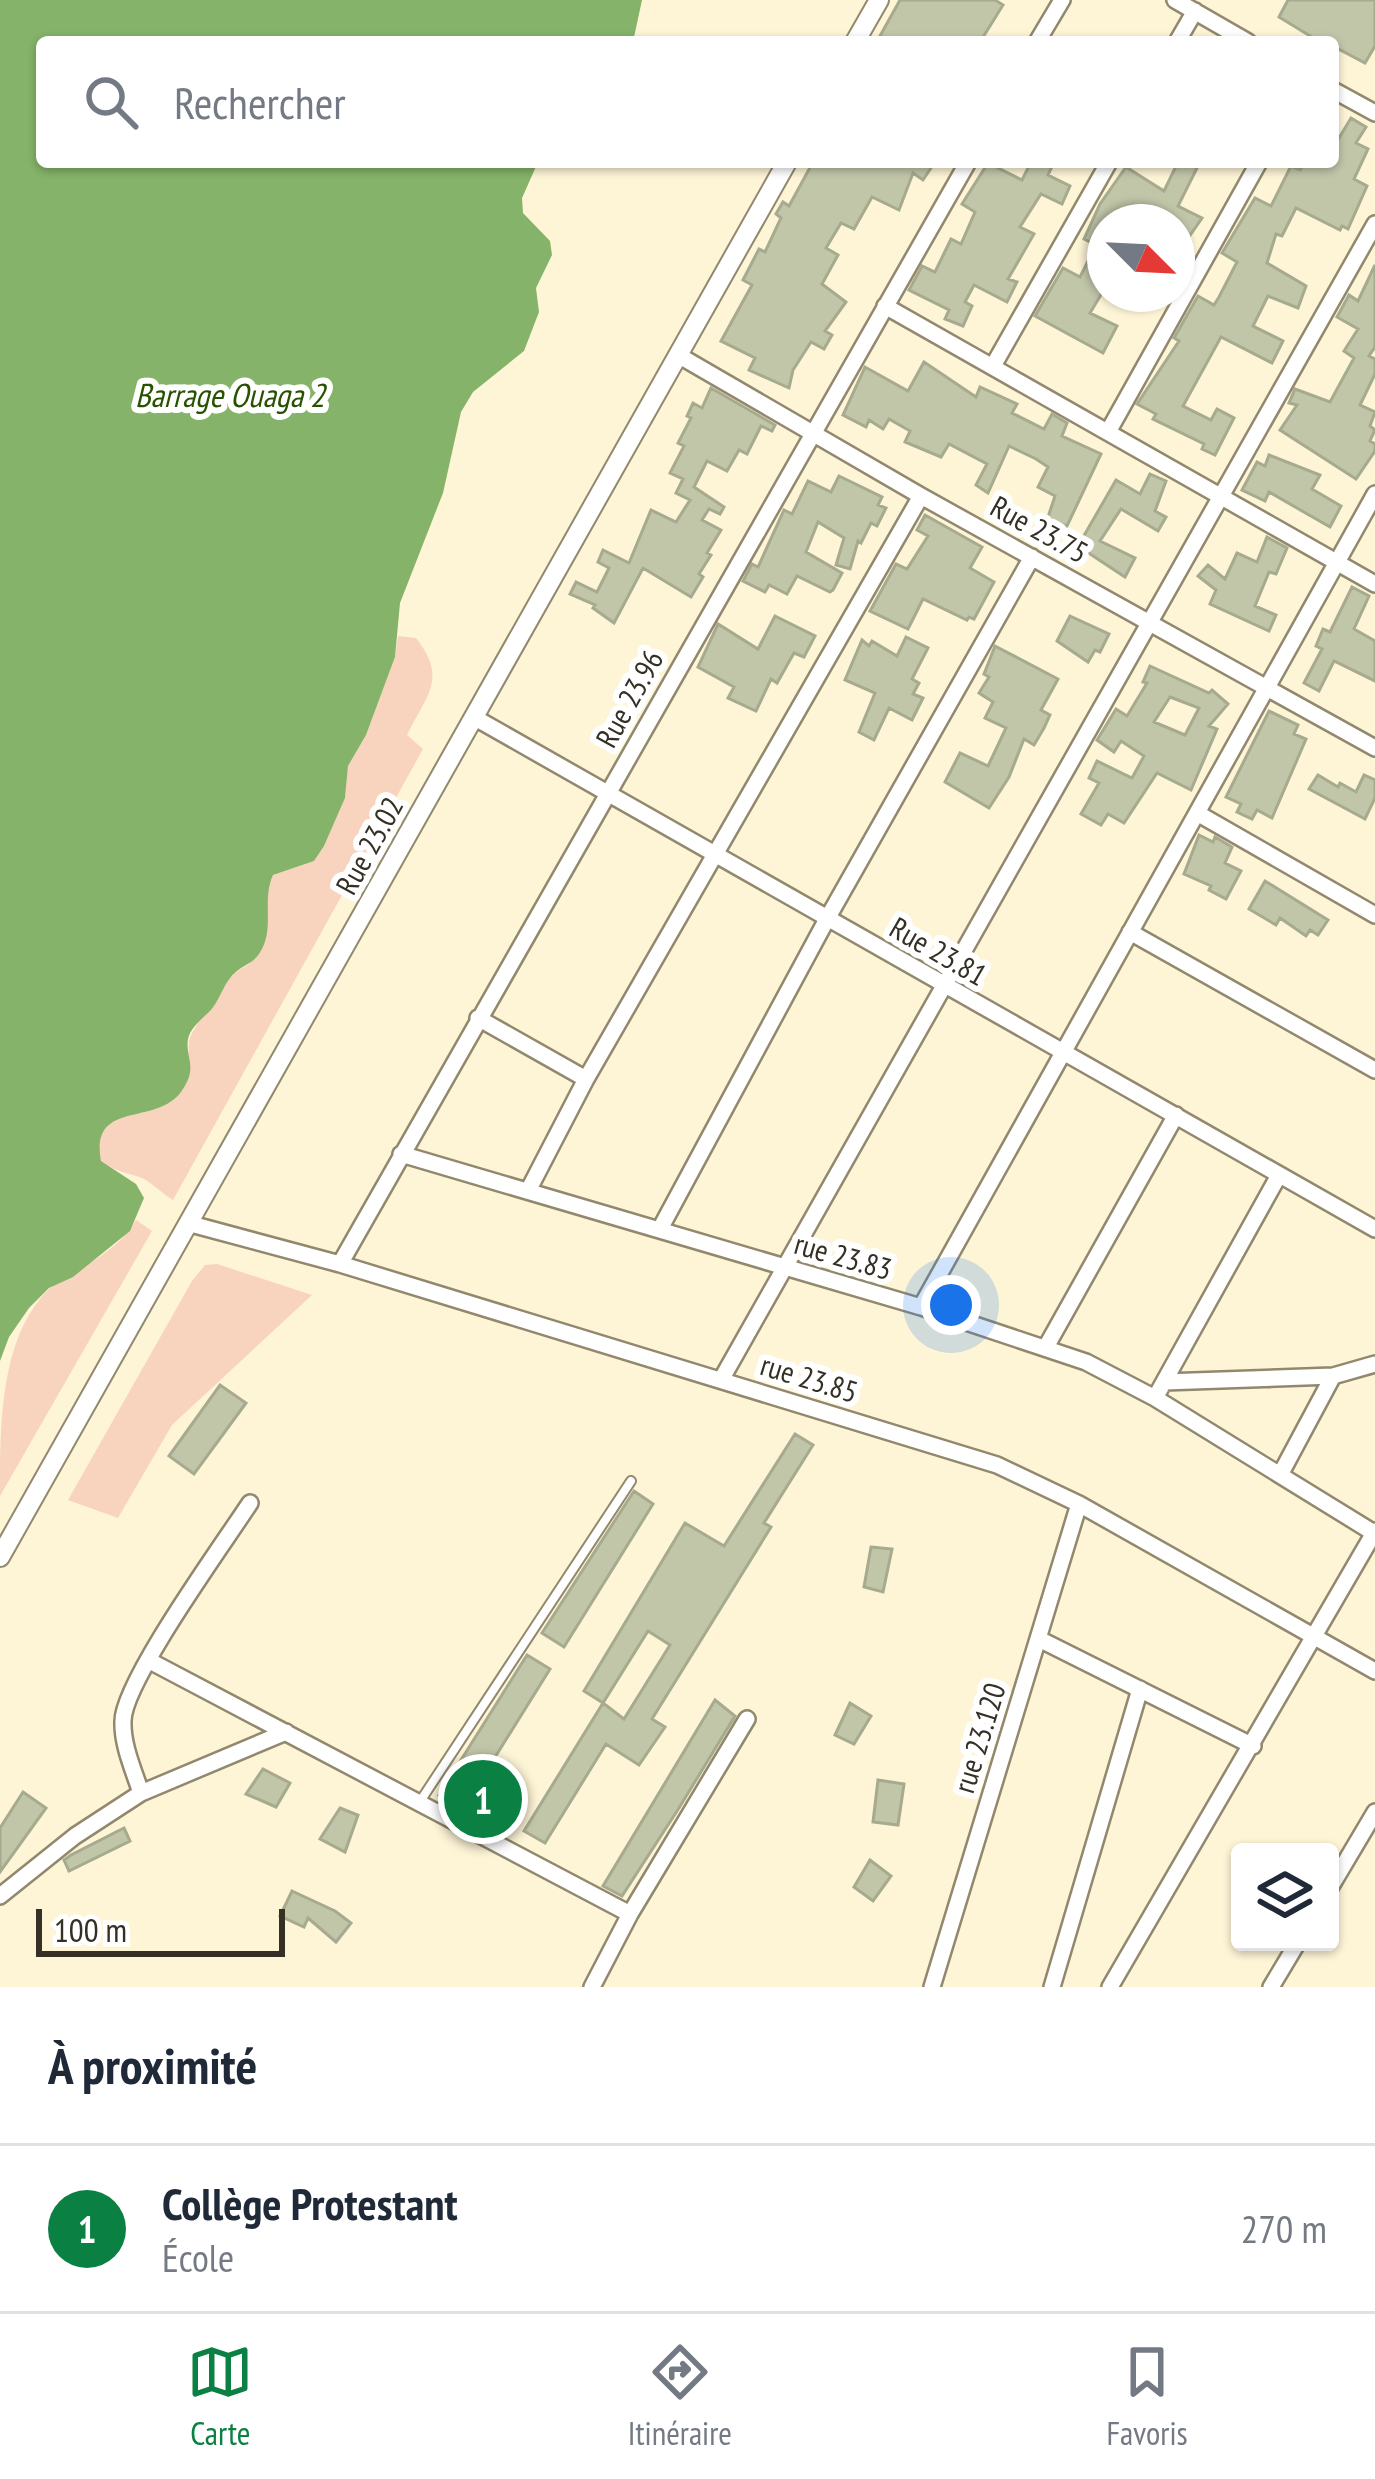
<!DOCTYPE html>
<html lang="fr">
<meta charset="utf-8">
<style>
:root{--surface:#fff;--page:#f2f2f3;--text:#1f2937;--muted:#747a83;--line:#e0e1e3;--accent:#0b8043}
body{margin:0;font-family:"PT Sans Narrow",sans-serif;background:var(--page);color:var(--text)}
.controls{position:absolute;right:36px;bottom:36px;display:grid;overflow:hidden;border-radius:12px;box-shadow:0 3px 9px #0004}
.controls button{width:108px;height:108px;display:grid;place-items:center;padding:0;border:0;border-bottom:3px solid var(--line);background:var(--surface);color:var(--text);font:60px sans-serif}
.compass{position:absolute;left:1087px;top:204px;width:108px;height:108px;border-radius:50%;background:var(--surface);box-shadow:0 3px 9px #0004;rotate:114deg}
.scale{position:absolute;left:36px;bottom:30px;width:249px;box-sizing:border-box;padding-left:12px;border:6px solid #343025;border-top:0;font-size:33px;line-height:42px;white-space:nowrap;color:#343025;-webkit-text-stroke:9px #fff;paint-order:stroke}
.you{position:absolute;left:951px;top:1305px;width:42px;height:42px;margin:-30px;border:9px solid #fff;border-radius:50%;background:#1a73e8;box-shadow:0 0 0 18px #1a73e833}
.badge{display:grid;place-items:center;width:78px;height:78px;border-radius:50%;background:var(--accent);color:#fff;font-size:39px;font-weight:700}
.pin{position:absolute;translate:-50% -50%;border:6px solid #fff;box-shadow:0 3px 12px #0006}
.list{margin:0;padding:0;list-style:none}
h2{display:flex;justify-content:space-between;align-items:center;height:156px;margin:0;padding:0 48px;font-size:51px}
h2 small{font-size:39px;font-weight:400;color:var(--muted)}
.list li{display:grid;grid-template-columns:78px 1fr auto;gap:36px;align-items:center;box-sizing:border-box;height:168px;padding:0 48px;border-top:3px solid var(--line)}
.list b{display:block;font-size:45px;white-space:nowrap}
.list p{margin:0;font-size:39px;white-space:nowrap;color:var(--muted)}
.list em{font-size:39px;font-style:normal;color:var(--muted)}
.icon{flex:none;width:66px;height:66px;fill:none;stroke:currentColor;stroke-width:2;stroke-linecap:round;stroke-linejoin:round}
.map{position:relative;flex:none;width:1375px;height:1987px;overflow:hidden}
.search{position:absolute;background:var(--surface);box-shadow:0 3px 9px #0004;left:36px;right:36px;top:36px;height:132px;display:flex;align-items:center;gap:30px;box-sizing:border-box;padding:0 42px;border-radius:12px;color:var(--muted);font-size:45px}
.sheet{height:324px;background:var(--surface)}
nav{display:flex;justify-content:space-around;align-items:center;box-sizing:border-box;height:168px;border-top:3px solid var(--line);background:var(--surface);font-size:33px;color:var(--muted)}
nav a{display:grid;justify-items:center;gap:6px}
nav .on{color:var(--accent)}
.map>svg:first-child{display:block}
.green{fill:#f8d3be}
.water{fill:#85b369}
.building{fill:#c2c6a9;stroke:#a6aa8e;stroke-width:3;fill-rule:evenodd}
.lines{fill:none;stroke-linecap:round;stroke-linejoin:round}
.service-casing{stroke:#91886d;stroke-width:12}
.minor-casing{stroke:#91886d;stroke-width:20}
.tertiary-casing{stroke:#91886d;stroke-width:22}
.service{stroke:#fff;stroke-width:8}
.minor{stroke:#fff;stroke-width:15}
.tertiary{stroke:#fff;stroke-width:18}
.labels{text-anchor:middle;stroke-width:12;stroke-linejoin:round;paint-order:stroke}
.street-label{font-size:30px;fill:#343025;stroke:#fff}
.water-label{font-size:33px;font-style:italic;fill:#295200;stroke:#fff}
</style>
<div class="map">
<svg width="1375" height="1987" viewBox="0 0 1375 1987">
<rect width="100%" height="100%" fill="#fef5d7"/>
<path class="green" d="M398,636l18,2c32,41 11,56 -9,97l16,14 -250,451c-12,-7 -22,-19 -34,-23 -15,-5 -24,-6 -38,-16 -11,-62 53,-34 79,-68 16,-21 7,-31 9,-52 0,-8 38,-61 46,-68 5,-4 11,-6 15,-10 16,-17 13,-66 23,-88l41,-14 10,-15 21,-48 3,-32 18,-31 29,-78z
M136,1220l16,11 -152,265c0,-72 0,-159 49,-207 29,-21 68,-36 87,-69z
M217,1264l95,31 -140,130 -54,93 -50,-18 124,-219 13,-16z"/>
<path class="water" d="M0,0h642l-9,42h-591v120h496l-16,36 1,15 27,28 2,14 -16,33 3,24 -15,39 -51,41 -12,20 -18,81 -43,110 -5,54 -29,78 -18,31 -3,32 -21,48 -10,15 -41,14c-12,27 3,54 -14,79 -6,9 -15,11 -22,17 -13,10 -16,27 -26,39 -7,7 -21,18 -23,29 -3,19 11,28 -7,53 -26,35 -91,7 -80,69l35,23 8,14 -14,33 -57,46 -24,11 -20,20 -20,29 -9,24z"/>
<path class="building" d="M900,0h95l8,5 -23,37h-89l-11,-6z
M1288,0h87v46l-10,17 -32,-17v-4h-13l-41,-25z
M1351,118l15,9 -10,16 12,6 -14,30 13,7 -19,43 -6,-3 -2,4 -44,-22 -14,28 -6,-2 -9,29 39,23 -8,22 -30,-12 -15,30 30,15 -11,22 -51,-26 -38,69 28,14 6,-11 17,9 -19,37 -13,-6 2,-5 -51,-25 3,-5 -19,-10 42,-63 -5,-3 24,-42 16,9 5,-8 18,-35 -15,-9 33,-55 16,8 20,-40 9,4 6,-8h27v-14z
M813,162h122l-12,18 -10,-7 -14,37 -27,-13 -18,32 -13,-6 -15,25 12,7 -16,29 24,18 -21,29 7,4 -8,14 -13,-7 -18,28 -4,18 -40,-18 6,-12 -34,-17 31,-56 -9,-5 16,-31 6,3 16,-34 -5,-4 7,-12 6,4z
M1031,162h23l-6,13 22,11 -8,18 -21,-10 -21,33 14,7 -26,45 9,3 -10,20 -33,-17 -9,17 7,4 -9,20 -18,-7 4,-9 -40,-20 13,-24 13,6 16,-33 10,5 14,-32 -13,-8 26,-41 34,17z
M1178,162h22l-22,44 24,12 -25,36v-32h-72v66l-15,25 27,13 -14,27 -68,-37 28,-48 17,9 16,-32 -12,-6 16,-35 26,-37 38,24z
M1375,265v82l-6,9 6,3v15l-15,31 15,7 -5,14 5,4 -5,11 5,3v7l-19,28 -76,-49 17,-25 -8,-2 6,-14 35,13 24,-44 -10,-7 14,-22 -21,-12 12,-22 9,6z
M924,362l52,35 4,-10 37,17 -5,9 32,16 8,-15 15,9 -5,13 39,18 -34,72 -20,-6 8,-24 -17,-9 10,-20 -12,-8 -27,-13 -21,47 -12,-8 11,-21 -38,-20 -8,13 -36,-15 5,-11 -21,-12 -6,10 -14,-9 -3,7 -23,-12 22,-48 43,24z
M711,388l64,37 -3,6 -11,-5 -14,28 -8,-4 -12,21 -20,-10 -13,26 30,20 -4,7 -11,-5 -7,11 19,10 -14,23 4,2 -12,19 4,3 -12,20 -48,-29 -29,55 -21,-15 2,-3 -25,-11 6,-12 21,10 12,-24 -11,-6 5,-12 26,13 22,-53 25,12 14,-22 -14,-7 7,-14 -13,-6 14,-27 -6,-3 13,-25 -4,-2 6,-13 9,5z
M1269,455l51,20 -8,14 29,17 -11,21 -61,-35 -4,9 -23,-11 15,-28 8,4z
M1150,474l16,7 -11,30 11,6 -8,14 -37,-22 -21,32 35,17 -10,19 -47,-31 38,-66 24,14z
M839,476l43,21 -4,8 8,3 -9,18 -6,-3 -10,20 -3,-2 -8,28 -14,-4 8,-27 -26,-16 -12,30 36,21 -9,17 -3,2 -33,-16 -10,18 -18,-9 -4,7 -22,-11 9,-17 6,3 26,-57 8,4 16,-33 23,11z
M925,515l57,32 -12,21 24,14 -20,37 -5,-2 -2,3 -44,-21 -15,30 -38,-18 26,-47 11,5 21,-33 -11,-6z
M1267,537l20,11 -11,26 -7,-2 -14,34 21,9 -7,16 -59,-27 6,-14 -18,-14 10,-11 17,14 12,-26 20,9z
M1352,587l17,9 -15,33 21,12v40l-41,-20 -15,30 -15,-8 18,-34 -6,-3 7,-17 7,3z
M775,616l40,20 -11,21 -10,-4 -17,30 -6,-4 -15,32 -28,-13 6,-11 -36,-20 20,-43 40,25z
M1070,616l39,18 -9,18 -5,-2 -7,12 -31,-21z
M906,637l22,11 -16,31 7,4 -6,11 10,4 -11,22 -23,-12 -15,32 -15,-8 16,-39 -30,-13 17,-40 7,6 3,-5 25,15z
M995,646l63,33 -17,31 9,5 -6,13 -10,17 -10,-6 -15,38 -20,31 -44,-26 15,-29 28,13 18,-38 -21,-10 8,-16 -14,-9 10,-16 -5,-3z
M1150,666l59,27 3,-3 16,14 -19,22 8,3 -26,61 -34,-17 -33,50 -16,-9 -7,11 -20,-11 18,-31 -10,-5 8,-17 35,17 12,-22 -23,-15 -7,11 -17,-12 19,-31 11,7 20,-33 -4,-1zM1170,697l29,11 -14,27 -31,-13z
M1269,711l29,14 -4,9 12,5 -34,79 -15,-8 -5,9 -15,-7 4,-8 -15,-7z
M1318,775l20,12 2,-4 16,9 8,-17 11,5v18l-10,21 -56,-30z
M1199,835l14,7 2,-5 17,10 -7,16 16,8 -15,28 -17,-9 2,-4 -27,-12z
M1265,881l63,39 -10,15 -8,-5 -4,6 -26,-18 -4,7 -27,-16z
M220,1385l26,18 -52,71 -25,-18z
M795,1434l18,11 -49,78 7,4 -119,192 13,8 -26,38 -33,-21 -61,99 -21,-12 79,-128 -19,-12 101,-168 39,23zM648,1631l22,14 -46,74 -21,-16z
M634,1491l19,13 -89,143 -22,-14z
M871,1547l21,2 -9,43 -19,-5z
M527,1655l23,14 -88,141 -23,-15z
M715,1700l20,16 -56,92 -57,88 -19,-10z
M850,1703l21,13 -17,28 -19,-9z
M263,1769l27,14 -14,24 -30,-13z
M878,1780l26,4 -6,41 -25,-3z
M23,1792l23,16 -46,64v-44z
M340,1808l18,7 -13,37 -25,-13z
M124,1828l6,13 -61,30 -5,-11 7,-5z
M870,1860l21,16 -18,25 -19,-14z
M292,1891l43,20 16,12 -15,19 -28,-24 -4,9 -24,-11z"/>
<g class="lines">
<g class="service-casing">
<path id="service" d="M419,1803l212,-322"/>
</g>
<g class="minor-casing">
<path id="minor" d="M1175,0l73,42
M1037,42l25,-42
M1177,42l18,-31
M1333,90l42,23
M885,306l490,278
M678,355l243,141 454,252
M993,366l116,-204
M1108,432l151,-270
M477,719l898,510
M1197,813l178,102
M1130,932l245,138
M478,1018l108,61
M401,1154l520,153 165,55 69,36 219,135
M529,1189l57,-110 335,-583
M191,1224l149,40 657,201 82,39 296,167
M660,1229l167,-310 205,-362
M340,1264l628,-1102
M921,1307l454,-813
M1046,1347l130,-232
M721,1380l654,-1156
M1164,1382l169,-6 42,-12
M1155,1398l124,-223
M1280,1475l53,-99
M1039,1639l214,107
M148,1660l482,254
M141,1793c-7,-22 -19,-48 -18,-72 0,-39 101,-178 127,-218
M1330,1888l45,-76
M0,1896l75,-60 66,-43 145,-61
M592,1987l38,-73 117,-195
M932,1987l147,-483
M1052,1987l88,-298
M1110,1987l265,-456
M1271,1987l27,-45"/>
</g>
<g class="tertiary-casing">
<path id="tertiary" d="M855,42l24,-42
M0,1557l787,-1395"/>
</g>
<use href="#service" class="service"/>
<use href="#minor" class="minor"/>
<use href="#tertiary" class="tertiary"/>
</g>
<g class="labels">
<g class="street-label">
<text transform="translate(1039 530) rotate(29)" y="10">Rue 23.75</text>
<text transform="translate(630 699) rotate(-61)" y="10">Rue 23.96</text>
<text transform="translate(370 846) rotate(-61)" y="10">Rue 23.02</text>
<text transform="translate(938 952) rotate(30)" y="10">Rue 23.81</text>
<text transform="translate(843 1257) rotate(16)" y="10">rue 23.83</text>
<text transform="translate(809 1379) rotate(17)" y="10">rue 23.85</text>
<text transform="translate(980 1738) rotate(-73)" y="10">rue 23.120</text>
</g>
<g class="water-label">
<text x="230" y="407">Barrage Ouaga 2</text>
</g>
</g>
</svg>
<div class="controls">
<button><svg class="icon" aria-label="layers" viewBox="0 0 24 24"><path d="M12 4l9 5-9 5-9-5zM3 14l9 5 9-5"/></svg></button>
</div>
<svg class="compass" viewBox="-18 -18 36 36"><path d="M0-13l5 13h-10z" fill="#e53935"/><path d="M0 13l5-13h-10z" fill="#747a83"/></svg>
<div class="scale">100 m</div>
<div class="you"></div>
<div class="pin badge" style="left:483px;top:1799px">1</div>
<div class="search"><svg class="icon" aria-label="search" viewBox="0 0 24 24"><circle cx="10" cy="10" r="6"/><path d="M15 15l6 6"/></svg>Rechercher</div>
</div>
<section class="sheet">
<h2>À proximité<small></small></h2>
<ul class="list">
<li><span class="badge">1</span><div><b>Collège Protestant</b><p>École</p></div><em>270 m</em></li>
</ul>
</section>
<nav>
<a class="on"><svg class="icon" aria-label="map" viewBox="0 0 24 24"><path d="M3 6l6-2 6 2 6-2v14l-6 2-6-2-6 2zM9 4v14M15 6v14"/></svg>Carte</a>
<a><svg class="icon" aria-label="directions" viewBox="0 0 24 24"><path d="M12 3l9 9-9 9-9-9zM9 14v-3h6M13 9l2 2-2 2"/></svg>Itinéraire</a>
<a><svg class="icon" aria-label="saved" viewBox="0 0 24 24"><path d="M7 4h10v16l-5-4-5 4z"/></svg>Favoris</a>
</nav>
